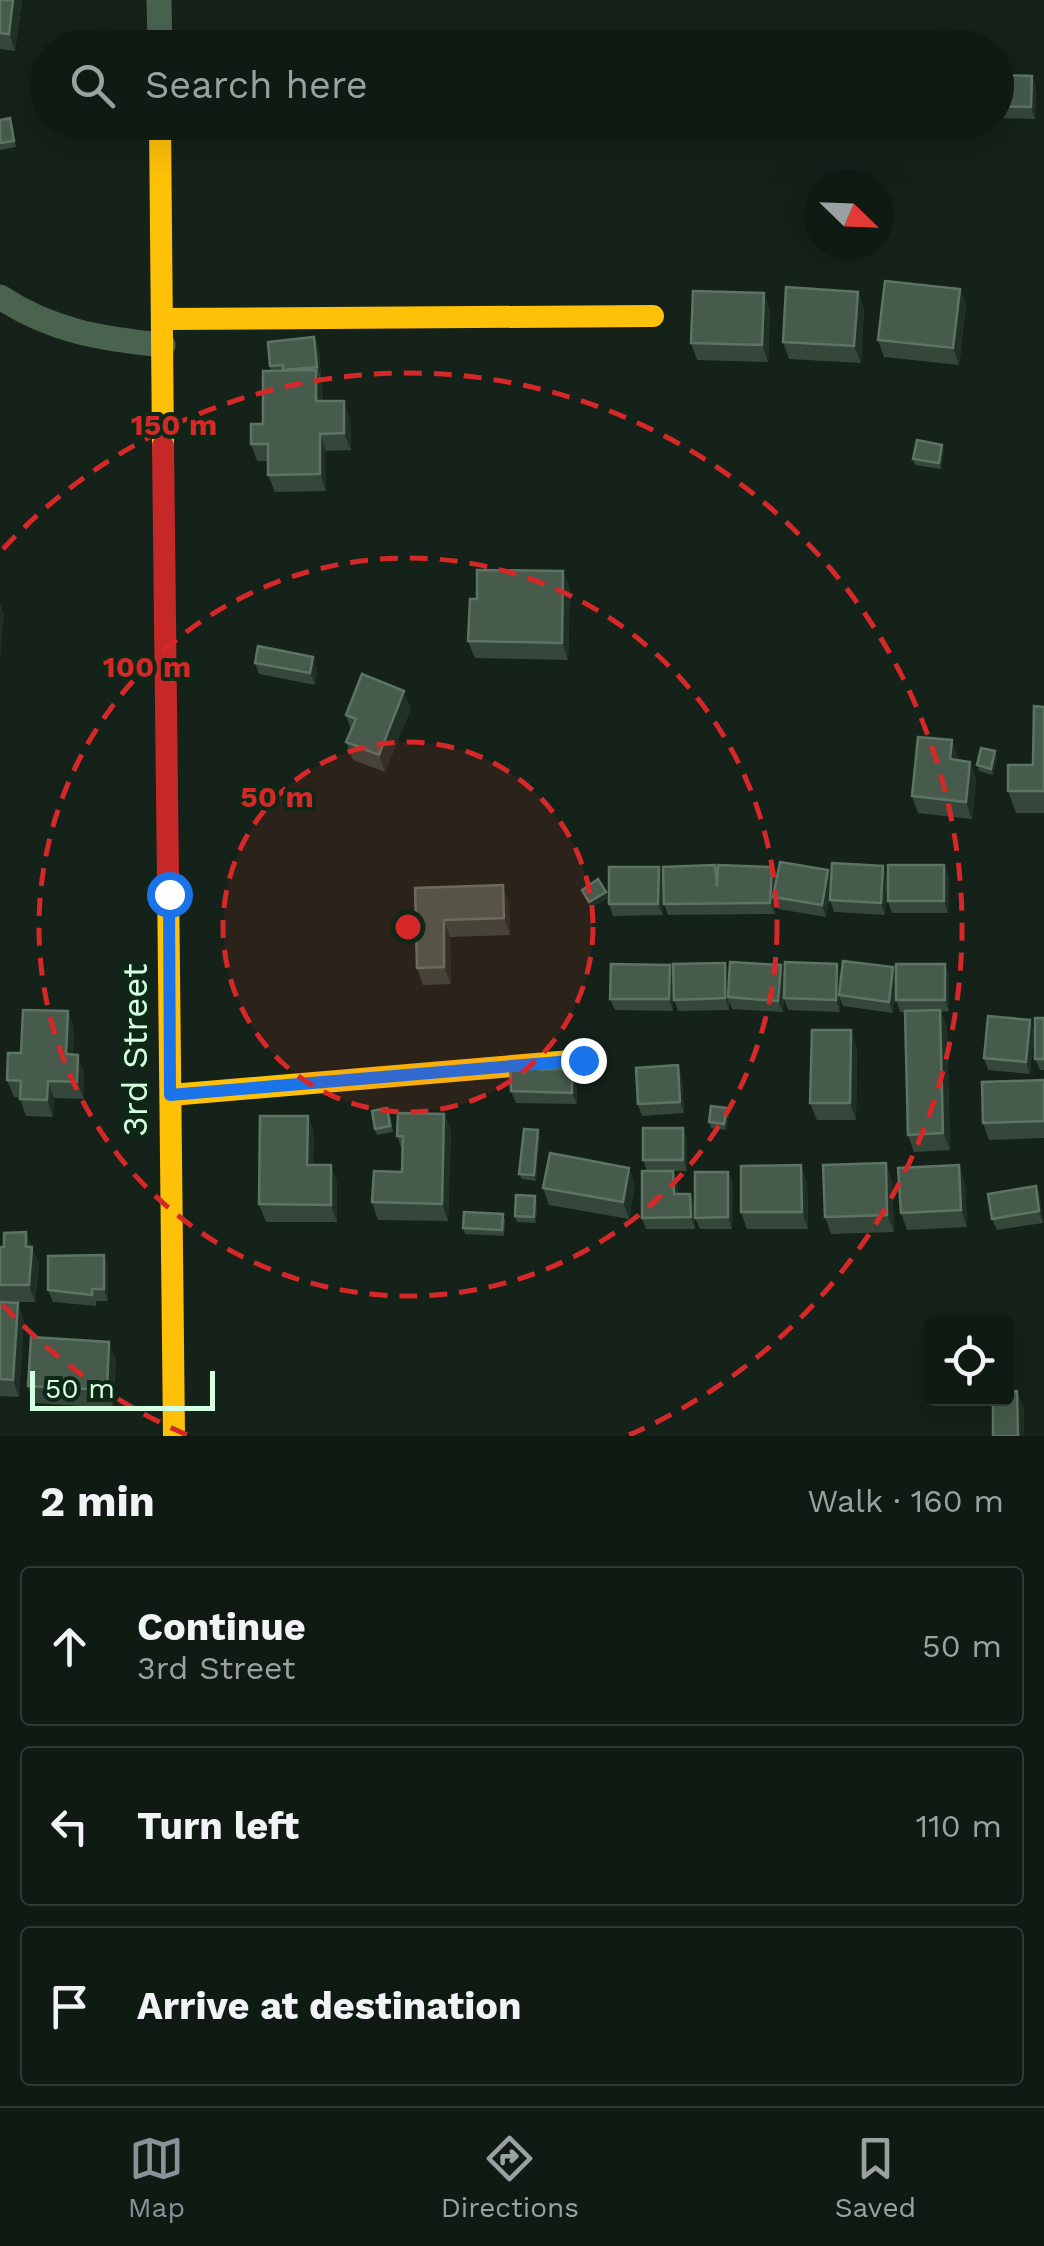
<!DOCTYPE html>
<meta charset="utf-8">
<style>
:root{--surface:#0f1a13;--page:#1d2721;--text:#f1f3f6;--muted:#9ba1a0;--line:#2f3833;--accent:#8c9099}
body{margin:0;font-family:"Work Sans",sans-serif;background:var(--page);color:var(--text)}
.controls{position:absolute;right:30px;bottom:30px;display:grid;overflow:hidden;border-radius:10px;box-shadow:0 10px 40px #0002}
.controls button{width:90px;height:90px;display:grid;place-items:center;padding:0;border:0;border-bottom:2px solid var(--line);background:var(--surface);color:var(--text);font:50px sans-serif}
.compass{position:absolute;left:804px;top:170px;width:90px;height:90px;border-radius:50%;background:var(--surface);box-shadow:0 10px 40px #0002;rotate:113deg}
.scale{position:absolute;left:30px;bottom:25px;width:185px;box-sizing:border-box;padding-left:10px;border:5px solid #d6ffe1;border-top:0;font-size:28px;line-height:35px;white-space:nowrap;color:#d6ffe1;-webkit-text-stroke:8px #0e2817;paint-order:stroke}
.stop{position:absolute;width:30px;height:30px;margin:-22px;border:8px solid #1a73e8;border-radius:50%;background:#fff}
.stop.end{background:#1a73e8;border-color:#fff;box-shadow:0 2px 10px #0008}
.list{margin:0;padding:0;list-style:none}
h2{display:flex;justify-content:space-between;align-items:center;height:130px;margin:0;padding:0 40px;font-size:42px}
h2 small{font-size:32px;font-weight:400;color:var(--muted)}
.list li{display:grid;grid-template-columns:65px 1fr auto;gap:30px;align-items:center;box-sizing:border-box;height:160px;margin:0 20px 20px;padding:0 20px;border:2px solid var(--line);border-radius:10px}
.list b{display:block;font-size:38px;white-space:nowrap}
.list p{margin:0;font-size:32px;white-space:nowrap;color:var(--muted)}
.list em{font-size:32px;font-style:normal;color:var(--muted)}
.icon{flex:none;width:55px;height:55px;fill:none;stroke:currentColor;stroke-width:2;stroke-linecap:round;stroke-linejoin:round}
.map{position:relative;flex:none;width:1044px;height:1436px;overflow:hidden}
.search{position:absolute;background:var(--surface);box-shadow:0 10px 40px #0002;left:30px;right:30px;top:30px;height:110px;display:flex;align-items:center;gap:25px;box-sizing:border-box;padding:0 35px;border-radius:55px;color:var(--muted);font-size:38px}
.sheet{height:670px;background:var(--surface)}
nav{display:flex;justify-content:space-around;align-items:center;box-sizing:border-box;height:140px;border-top:2px solid var(--line);background:var(--surface);font-size:28px;color:var(--muted)}
nav a{display:grid;justify-items:center;gap:5px}
nav .on{color:var(--accent)}
.map>svg:first-child{display:block}
.lines{fill:none;stroke-linecap:round;stroke-linejoin:round}
.street{stroke:#49634f;stroke-width:25}
.slow{stroke:#ffc107;stroke-width:22}
.jam{stroke:#c62828;stroke-width:22}
.wall{fill:#35473b}
.shaded-wall{fill:#213026}
.building{fill:#465b4c;stroke:#5d7464;stroke-width:2.5}
.route{stroke:#1a73e8;stroke-width:12}
.ring{fill:none;stroke:#d62828;stroke-width:5;stroke-dasharray:18 12}
.labels{text-anchor:middle;stroke-width:8;stroke-linejoin:round;paint-order:stroke}
.street-label{font-size:35px;fill:#d6ffe1;stroke:#0e2817}
.centre{fill:#d62828;stroke:#0e2817;stroke-width:5}
.ring-label{font-size:30px;text-anchor:middle;font-weight:bold;fill:#d62828;stroke:#0e2817;stroke-width:8;stroke-linejoin:round;paint-order:stroke}
</style>
<div class="map">
<svg width="1044" height="1436" viewBox="0 0 1044 1436">
<rect width="100%" height="100%" fill="#142219"/>
<g class="lines">
<path class="street" d="M159,0l1,48
M0,297c51,34 102,42 163,48"/>
<path class="slow" d="M160,122l3,324
M162,319l491,-3
M168,879l6,557
M171,1095l412,-35"/>
<path class="jam" d="M163,446l5,433"/>
</g>
<path class="wall" d="M0,0h22l-7,51 -15,-2z
M996,75l36,1 4,12 -1,31 -39,-1z
M0,120l12,4 4,23 -16,3z
M960,289l6,17 -7,59 -75,-8 -6,-17z
M858,292l6,17 -3,54 -72,-4 -6,-17z
M770,310l-2,52 -71,-2 -6,-17z
M314,337l5,12 2,30h-2l4,8v14l27,17 1,32 -25,1v40l-51,1 -7,-17v-14h-11l-6,-17 12,-20 8,-53 -1,-5z
M944,451l-3,18 -26,-4 -2,-6z
M570,588l-2,72 -93,-2 -7,-17z
M255,663l62,6 -2,16 -56,-11z
M1044,707v106h-28l-8,-22 25,-26z
M411,708l-26,64 -32,-12 -7,-18 5,-12 -5,-15z
M952,740l6,20 12,2 6,17 -4,40 -54,-6 -6,-17z
M997,757l-4,18 -14,-4 -2,-6z
M715,865l3,8 58,5 55,2 52,-14 4,12 -2,37 -51,-3 -4,-12 1,-12 -5,29 -48,-8 -3,-7v12l-107,1 -4,-11z
M944,865l5,12 -1,36h-56l-4,-12z
M663,878v37l-50,1 -4,-12z
M415,888l94,14 1,33 -60,2 1,47 -28,1 -6,-17z
M725,963l4,12 112,2 55,-3 49,-10 4,12v35l-8,1 6,15 3,123 -36,2 -6,-17 -3,-123h-5l-4,-12v-9l-3,22 -50,-7 -3,-7v13l-52,-2 -4,-12 1,-16 -2,30 -51,-3 -3,-7v8l-51,1 -4,-11v-17l-1,28 -58,-1 -5,-11 64,-23z
M68,1011l6,17 -1,26 11,18v27l-30,-1 -1,19 -27,-1 -6,-18 -6,-1 -7,-17 14,-27z
M1044,1018v52h-4l-5,-11z
M1030,1020l4,11 -4,43 -42,-4 -4,-12z
M857,1048l-1,72h-39l-7,-17z
M540,1062l3,8 29,-2 4,12 1,24 -61,-1 -5,-12z
M678,1065l4,12 2,36 -42,3 -4,-12z
M1044,1080v58l-55,2 -6,-17z
M390,1114l3,18 -16,3 -2,-6z
M444,1114l7,17 -3,90 -70,-1 -6,-18 30,-30v-22l-5,-14z
M729,1114l-3,16 -15,-2 -2,-6z
M308,1116l6,17 -1,32 24,17v40h-71l-7,-18z
M683,1128l4,12v31h-14l4,11 1,12h12l5,12v23h-49l-4,-11 5,-47 -4,-11z
M540,1136l-4,45 -14,-2 -3,-5z
M629,1168l6,17 -6,34 -80,-14 -6,-17z
M892,1180l2,52 -63,2 -6,-17z
M807,1182l1,47h-61l-6,-17z
M965,1182l2,45 -60,3 -6,-17z
M733,1183l-1,46h-32l-5,-11z
M1036,1186l4,12 3,25 -46,7 -5,-11z
M535,1196l2,6 -1,21 -19,-1 -2,-6z
M503,1214l2,6 -1,16 -39,-2 -2,-6z
M0,1247h31l8,17 -4,38h-29l18,18 -5,77 -19,-1z
M108,1267v34h-12v5l-43,-4 -5,-12z
M116,1359l-3,49 -79,-5 -6,-17z"/>
<path class="shaded-wall" d="M13,0h9l-7,51 -6,-17z
M1032,76l4,12 -1,31 -4,-12z
M960,289l6,17 -7,59 -6,-17z
M858,292l6,17 -3,54 -7,-17z
M764,293l6,17 -2,52 -6,-17z
M314,337l5,12 2,30 -4,-12z
M316,370l7,17v32l-7,-18z
M344,401l6,17 1,32 -7,-17z
M320,434l6,17v40l-6,-17z
M942,445l2,6 -3,18 -2,-6z
M563,571l7,17 -2,72 -6,-17z
M0,603l4,12 -4,43z
M313,657l4,12 -2,16 -5,-12z
M404,691l7,17 -26,64 -6,-17z
M952,740l6,17 -2,20 -6,-18z
M995,751l2,6 -4,18 -2,-6z
M970,762l6,17 -4,40 -6,-17z
M944,865l5,12 -1,36 -4,-12z
M883,866l4,12 -2,37 -4,-12z
M659,867l4,11v37l-5,-11z
M772,867l4,11 -3,19 2,5v12l-5,-11z
M828,870l4,12 -6,35 -4,-12z
M503,885l6,17 1,33 -6,-17z
M606,892l2,6 -16,10 -3,-6z
M444,920l6,17 1,47 -7,-17z
M725,963l4,12 -1,22 1,13 -4,-12z
M837,964l4,12 -2,19 1,4v13l-4,-12z
M945,964l4,12v35l-4,-11z
M670,965l4,12 -1,34 -4,-12z
M781,965l4,12 -2,35 -5,-11z
M893,967l5,12 -5,34 -4,-11z
M940,1010l7,17 3,123 -7,-17z
M68,1011l6,17 -2,43 -6,-17z
M1030,1020l4,11 -4,43 -4,-12z
M851,1030l6,18 -1,72 -6,-17z
M78,1055l6,17v27l-7,-17z
M678,1065l4,12 2,36 -4,-11z
M572,1068l4,12 1,24 -5,-11z
M48,1081l6,17 -1,19 -6,-17z
M727,1108l2,6 -3,16 -2,-6z
M444,1114l7,17 -3,90 -6,-17z
M308,1116l6,17 -1,49 -6,-17z
M683,1128l4,12v31l-4,-11z
M538,1130l2,6 -4,45 -2,-6z
M886,1163l6,17 2,52 -7,-17z
M331,1165l6,17v40l-6,-17z
M801,1165l6,17 1,47 -6,-17z
M959,1165l6,17 2,45 -6,-17z
M629,1168l6,17 -6,34 -6,-17z
M673,1171l4,11 1,24 -4,-12z
M728,1172l5,11 -1,46 -4,-12z
M1036,1186l4,12 3,25 -4,-12z
M690,1194l5,12v23l-4,-12z
M535,1196l2,6 -1,21 -2,-6z
M26,1232l13,32 -4,38 -6,-17z
M104,1255l4,12v34l-4,-12z
M18,1303l6,17 -5,77 -6,-17z
M109,1342l7,17 -3,49 -6,-18z
M1017,1391l7,17v28h-6z"/>
<path class="building" d="M0,0h13l-4,34 -9,-1z
M996,75l36,1 -1,31 -35,-1z
M10,118l4,23 -14,2v-23z
M885,281l75,8 -7,59 -75,-8z
M786,287l72,5 -4,54 -71,-4z
M693,291l71,2 -2,52 -71,-2z
M314,337l3,30 -34,3v-5l-13,1 -2,-24z
M316,370v31h28v32l-24,1v40l-52,1v-31h-17v-20h12v-53z
M917,440l25,5 -3,18 -26,-4z
M477,570l86,1 -1,72 -94,-2 2,-42h7z
M258,646l55,11 -3,16 -55,-10z
M362,674l42,17 -25,64 -33,-13 10,-23 -10,-4z
M1034,706l10,1v84h-36v-26h25z
M918,737l34,3 -2,19 20,3 -4,40 -54,-6z
M981,748l14,3 -4,18 -14,-4z
M780,862l48,8 -6,35 -49,-8z
M832,863l51,3 -2,37 -51,-3z
M715,865l2,22 1,-22 54,2 -2,36 -106,1 -1,-37z
M888,865h56v36h-56z
M609,867h50l-1,37h-49z
M598,879l8,13 -17,10 -7,-12z
M503,885l1,33 -60,2v47l-27,1 -2,-80z
M843,961l50,6 -4,35 -50,-7z
M730,962l51,3 -3,36 -50,-4z
M785,962l52,2 -1,36 -52,-2z
M725,963v35l-51,2 -1,-36z
M611,964l59,1 -1,34h-59z
M896,964h49v36h-49z
M23,1010l45,1 -2,43 12,1 -1,27 -29,-1 -1,19 -27,-1 1,-18 -14,-1 1,-27h13z
M940,1010l3,123 -35,2 -3,-124z
M988,1016l42,4 -4,42 -42,-4z
M1035,1018h9v41h-9z
M812,1030h39l-1,73h-40z
M540,1062v8l32,-2v25l-61,-2 -1,-27z
M678,1065l2,37 -42,2 -2,-36z
M1044,1080v41l-61,2 -1,-41z
M711,1106l16,2 -3,16 -15,-2z
M387,1108l3,18 -15,3 -3,-18z
M398,1113l46,1 -2,90 -70,-2 2,-31 28,1 1,-36h-6z
M260,1116h48l-1,49h24v40l-72,-1z
M643,1128h40v32h-40z
M524,1129l14,1 -4,45 -15,-1z
M550,1153l79,15 -6,34 -80,-14z
M886,1163l1,52 -62,2 -2,-52z
M801,1165l1,47h-61v-46z
M959,1165l2,45 -60,3 -3,-45z
M642,1171h31l1,23h16l1,23 -49,1z
M695,1172h33v45l-33,1z
M1036,1186l3,25 -47,8 -4,-25z
M516,1195l19,1 -1,21 -19,-1z
M464,1212l39,2 -1,16 -39,-2z
M26,1232v15h6l-3,38h-29v-38h4v-14z
M104,1255v34h-12v6l-44,-5v-34z
M0,1302l18,1 -5,77 -13,-1z
M31,1337l78,5 -2,48 -79,-4z
M1017,1391l1,45h-25v-38h13v-6z"/>
<g class="lines">
<path class="route" d="M169,894l1,201 413,-35"/>
</g>
<circle cx="408" cy="927" r="185" fill="#d62828" fill-opacity=".12"/>
<g class="ring">
<circle cx="408" cy="927" r="185"/>
<circle cx="408" cy="927" r="369"/>
<path d="M187 1435A554 554 0 0 1 3 1305M3 549A554 554 0 1 1 629 1435"/>
</g>
<g class="labels">
<g class="street-label">
<text transform="translate(135 1050) rotate(-90)" y="12">3rd Street</text>
</g>
</g>
<circle cx="408" cy="927" r="15" class="centre"/>
<g class="ring-label">
<text x="174" y="435">150 m</text>
<text x="147" y="677">100 m</text>
<text x="277" y="807">50 m</text>
</g>
</svg>
<div class="controls">
<button><svg class="icon" aria-label="locate" viewBox="0 0 24 24"><circle cx="12" cy="12" r="6"/><path d="M12 2v4M12 18v4M2 12h4M18 12h4"/></svg></button>
</div>
<svg class="compass" viewBox="-18 -18 36 36"><path d="M0-13l5 13h-10z" fill="#e53935"/><path d="M0 13l5-13h-10z" fill="#9ba1a0"/></svg>
<div class="scale">50 m</div>
<div class="stop" style="left:169px;top:894px"></div>
<div class="stop end" style="left:583px;top:1060px"></div>
<div class="search"><svg class="icon" aria-label="search" viewBox="0 0 24 24"><circle cx="10" cy="10" r="6"/><path d="M15 15l6 6"/></svg>Search here</div>
</div>
<section class="sheet">
<h2>2 min<small>Walk · 160 m</small></h2>
<ul class="list">
<li><svg class="icon" aria-label="ahead" viewBox="0 0 24 24"><path d="M12 20V5M6 11l6-6 6 6"/></svg><div><b>Continue</b><p>3rd Street</p></div><em>50 m</em></li>
<li><svg class="icon" aria-label="left" viewBox="0 0 24 24"><path d="M17 20v-9H6M10 6l-5 5 5 5"/></svg><div><b>Turn left</b></div><em>110 m</em></li>
<li><svg class="icon" aria-label="arrive" viewBox="0 0 24 24"><path d="M6 21V4h12l-3 4 3 4H6"/></svg><div><b>Arrive at destination</b></div></li>
</ul>
</section>
<nav>
<a class="on"><svg class="icon" aria-label="map" viewBox="0 0 24 24"><path d="M3 6l6-2 6 2 6-2v14l-6 2-6-2-6 2zM9 4v14M15 6v14"/></svg>Map</a>
<a><svg class="icon" aria-label="directions" viewBox="0 0 24 24"><path d="M12 3l9 9-9 9-9-9zM9 14v-3h6M13 9l2 2-2 2"/></svg>Directions</a>
<a><svg class="icon" aria-label="saved" viewBox="0 0 24 24"><path d="M7 4h10v16l-5-4-5 4z"/></svg>Saved</a>
</nav>
